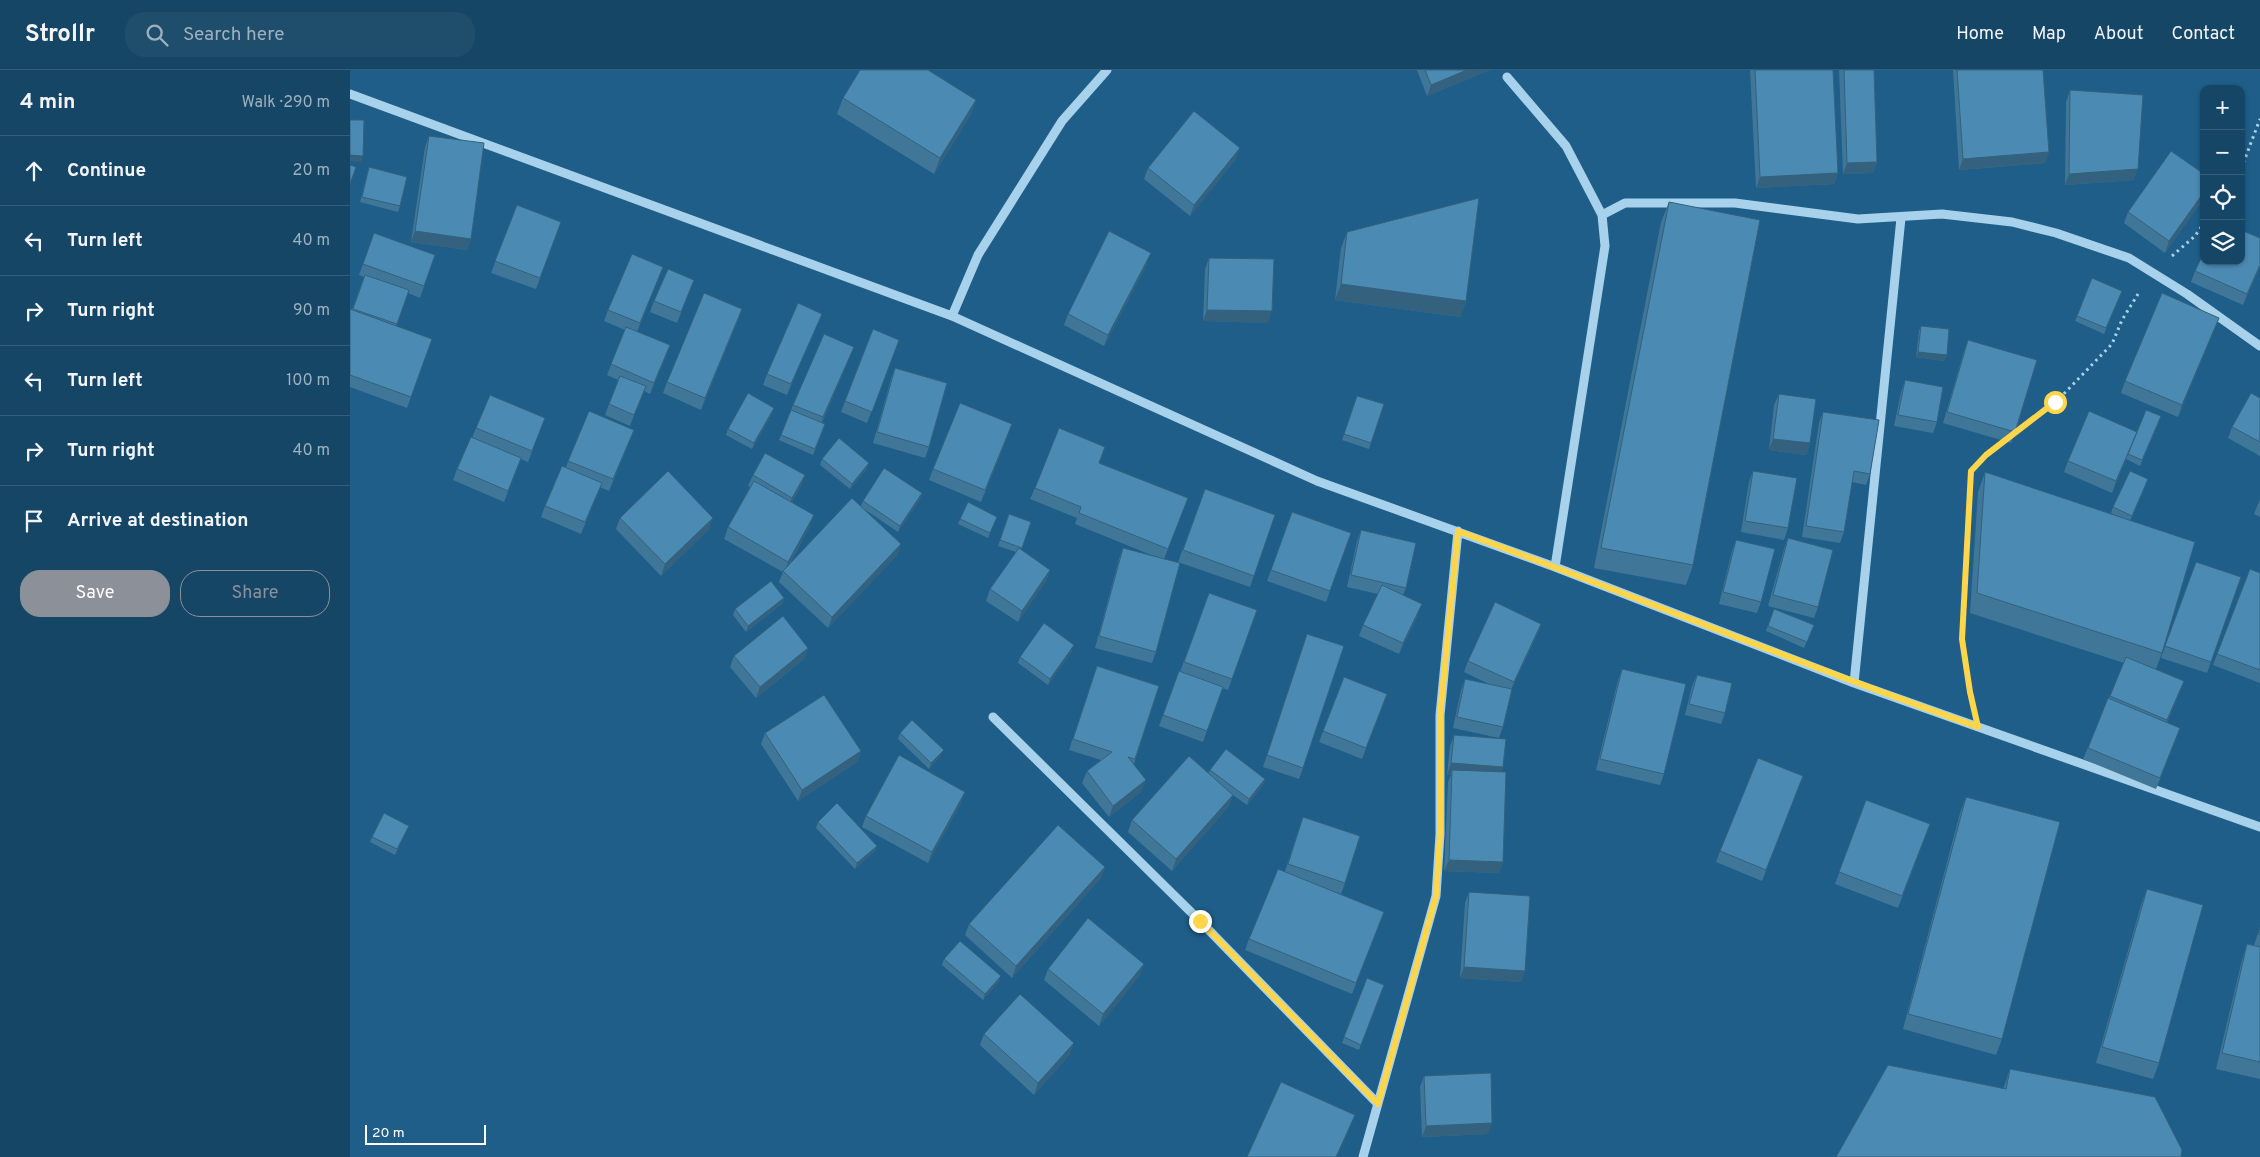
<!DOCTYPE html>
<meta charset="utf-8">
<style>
:root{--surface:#164666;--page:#1f4d6c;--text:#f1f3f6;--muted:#9eb1bf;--line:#355e7a;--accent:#8c9099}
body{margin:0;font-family:Overpass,sans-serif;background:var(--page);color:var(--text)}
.controls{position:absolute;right:15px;top:15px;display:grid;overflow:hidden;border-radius:10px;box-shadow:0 1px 4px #0004}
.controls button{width:45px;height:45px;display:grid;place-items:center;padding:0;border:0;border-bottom:1px solid var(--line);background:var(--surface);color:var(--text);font:25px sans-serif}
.scale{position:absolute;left:15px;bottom:12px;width:121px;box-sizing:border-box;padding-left:5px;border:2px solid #fff;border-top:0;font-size:14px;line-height:18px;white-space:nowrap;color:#fff;-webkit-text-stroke:4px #1e5e88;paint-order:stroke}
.stop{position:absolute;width:15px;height:15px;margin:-11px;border:4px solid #ffd54a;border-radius:50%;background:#fff}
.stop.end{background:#ffd54a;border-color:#fff;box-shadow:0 1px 5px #0008}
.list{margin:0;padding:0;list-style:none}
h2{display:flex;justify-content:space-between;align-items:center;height:65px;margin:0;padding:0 20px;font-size:21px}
h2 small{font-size:16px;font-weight:400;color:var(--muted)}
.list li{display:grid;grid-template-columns:32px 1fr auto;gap:15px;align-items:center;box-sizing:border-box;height:70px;padding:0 20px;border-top:1px solid var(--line)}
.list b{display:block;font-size:19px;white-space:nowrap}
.list em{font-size:16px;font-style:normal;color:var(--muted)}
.actions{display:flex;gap:10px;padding:15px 20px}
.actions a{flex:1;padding:11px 0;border:1px solid var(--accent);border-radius:20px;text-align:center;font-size:18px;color:var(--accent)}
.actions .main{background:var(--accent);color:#fff}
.icon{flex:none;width:28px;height:28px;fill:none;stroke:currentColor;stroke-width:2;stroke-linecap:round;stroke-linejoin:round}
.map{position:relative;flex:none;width:1910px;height:1087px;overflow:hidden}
header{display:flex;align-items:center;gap:30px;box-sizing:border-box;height:70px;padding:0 25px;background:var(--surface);border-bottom:1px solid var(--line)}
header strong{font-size:24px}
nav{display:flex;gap:28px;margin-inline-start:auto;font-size:18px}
.search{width:350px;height:45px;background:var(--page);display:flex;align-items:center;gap:12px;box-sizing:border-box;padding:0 18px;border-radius:20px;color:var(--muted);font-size:19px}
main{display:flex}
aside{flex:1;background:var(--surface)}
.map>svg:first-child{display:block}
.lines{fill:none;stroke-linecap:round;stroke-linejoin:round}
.path{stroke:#a8d2eb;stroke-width:3;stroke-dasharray:2.5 4;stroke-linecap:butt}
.minor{stroke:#a8d2eb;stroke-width:9}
.wall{fill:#407799}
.shaded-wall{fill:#34617d}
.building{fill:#4b8ab2;stroke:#34617d}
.route{stroke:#ffd54a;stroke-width:6}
</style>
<header>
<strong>Strollr</strong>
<div class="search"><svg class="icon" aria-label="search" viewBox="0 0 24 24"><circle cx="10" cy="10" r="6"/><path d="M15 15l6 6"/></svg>Search here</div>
<nav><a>Home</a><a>Map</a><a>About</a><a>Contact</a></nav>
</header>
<main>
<aside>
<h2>4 min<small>Walk · 290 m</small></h2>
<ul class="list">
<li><svg class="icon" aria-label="ahead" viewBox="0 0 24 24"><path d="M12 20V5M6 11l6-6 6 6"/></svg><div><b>Continue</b></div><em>20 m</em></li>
<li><svg class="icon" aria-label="left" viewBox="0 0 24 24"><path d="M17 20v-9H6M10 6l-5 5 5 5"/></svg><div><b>Turn left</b></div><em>40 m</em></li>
<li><svg class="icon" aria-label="right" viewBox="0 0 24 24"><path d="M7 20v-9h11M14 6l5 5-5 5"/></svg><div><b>Turn right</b></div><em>90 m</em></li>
<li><svg class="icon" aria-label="left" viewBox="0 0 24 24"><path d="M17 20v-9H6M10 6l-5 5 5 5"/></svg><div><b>Turn left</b></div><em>100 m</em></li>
<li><svg class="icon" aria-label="right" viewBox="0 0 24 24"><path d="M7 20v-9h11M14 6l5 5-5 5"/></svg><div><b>Turn right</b></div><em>40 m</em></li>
<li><svg class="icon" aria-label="arrive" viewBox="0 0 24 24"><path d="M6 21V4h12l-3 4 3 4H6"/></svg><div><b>Arrive at destination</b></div></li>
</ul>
<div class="actions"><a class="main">Save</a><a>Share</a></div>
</aside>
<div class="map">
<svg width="1910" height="1087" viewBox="0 0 1910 1087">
<rect width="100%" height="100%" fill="#1e5e88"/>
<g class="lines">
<path class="path" d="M1891,99l19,-50
M1822,186l23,-20 9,-13
M1663,364l42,-31 57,-59 10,-24 16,-26
M1621,627l-9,-58 9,-168 15,-16 22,-17"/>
<path class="minor" d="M1157,7l59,69 36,69 3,31 -50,321
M0,24l602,222 365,165 238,86 299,116 406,144
M1252,145l23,-12h110l123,16 84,-5 70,8 44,11 73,25 58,36 73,52
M602,246l26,-61 84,-134 45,-51
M1504,613l47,-465
M643,647l207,204 178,183
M1013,1087l73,-261 4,-62v-119l18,-184"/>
</g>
<path class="wall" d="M1067,0h73l-63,26z
M1400,0h83l5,103 -4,11 -78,4z
M1489,0h35l3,92 -4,11 -30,1z
M1603,0h90l6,82 -4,11 -86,7z
M1720,20l64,90 -69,5 1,-83z
M493,28l133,2 -6,16 -36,58 -97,-60z
M79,66l42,103 -4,11 -56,-8 14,-95z
M886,89l-46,57 -46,-37 4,-11z
M19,97l31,39 -2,6 -38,-10z
M1854,104v24l-39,55 -41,-30 4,-11z
M1319,132l24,363 -7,20 -92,-17 67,-346z
M167,135l44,17 -25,67 -45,-16z
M997,162l119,69 -6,16 -125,-17 6,-52z
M24,163l61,22 -15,43 -12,-5 -12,33 36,13 -25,69 -57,-21v-78l2,1 12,-33 -5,-2z
M859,188l59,65 -65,-2 2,-52z
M797,194l-43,82 -40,-21 4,-11z
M313,197l-26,65 29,24 -16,38 -6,-3 -14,35 -25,-11 13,-35 -11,-5 18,-45 -21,-9 4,-11z
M1910,197l-17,38 -52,-23 4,-11z
M344,210l-17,43 -27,-11 4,-11z
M1772,221l-18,43 -29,-13 2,-5z
M1869,248l-41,99 -57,-24 4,-12z
M388,250l-37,90 -38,-17 4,-11z
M467,255l-30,70 -24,-10 4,-11z
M1571,256l26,29 -3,6 -28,-4 3,-26z
M523,259l26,11 -32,83 -26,-11z
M1618,270l47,92 -4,11 -68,-20 21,-72z
M504,277l-32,76 1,7 -10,25 -34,-15 14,-35z
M545,298l34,79 -4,11 -52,-15 18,-64z
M1555,310l32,42 -4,11 -39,-7 7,-34z
M1429,324l31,49 -4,12 -37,-5 5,-45z
M1007,326l27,8 -15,45 -27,-9z
M1910,328v58l-32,-18 4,-11z
M1473,342l47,62 -4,11 -14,-3 -8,50 -4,11 -38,-6 17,-114z
M422,344l-20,35 -26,-14 2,-6z
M195,348l-17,44 -7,-3 -17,43 -51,-22 4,-11 15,-31 4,-10z
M1809,352l-19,44 -14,-7 -14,34 -48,-21 4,-11z
M284,360l-25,61 -9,-4 -19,47 -40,-17 4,-11 21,-38 2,-7z
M658,365l-27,67 -52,-22 4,-11z
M472,389l45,10 -17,20 -30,-24z
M749,394l89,34 -24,61 -8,93 -4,11 -57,-15 24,-89 4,-11 33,9 -81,-33 2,-6 -47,-19 5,-11z
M1403,401l35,57 -4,12 -43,-8 8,-50z
M1635,402l134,45 -8,-4 2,-6 33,-22 -16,36 32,132 -6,16 28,12 -17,42 9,16 -20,50 -73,-30 41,-96 -154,-50 8,-121z
M403,405h52l-4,11 -9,16 18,24 -21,39 72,-59 2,-5 59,-8 -2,6 -22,33 -34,-23 37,35 -4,11 -69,73 -49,-46 4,-10 -59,-33 4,-12 22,-40 -2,-1z
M855,419l70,26 -25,72 -72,-25z
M1910,429v18l-6,-3z
M942,442l59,21 -25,69 -59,-21z
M659,444l22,8 -10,28 29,20 -4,11 -28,41 -32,-21 4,-12 26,-37 -18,-6z
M647,447l-9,21 -30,-14 2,-5z
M270,448l89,11 -48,47 -45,-47z
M1011,460l45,58 -3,7 15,20 -19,39 -40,-18 4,-11 15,-31 -31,-7 10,-46z
M1438,468l30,69 -4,11 -46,-12 16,-57z
M1386,470l25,62 -4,11 -38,-9 13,-53z
M1846,492l45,15 -34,96 -46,-15z
M1900,499l10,4v110l-47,-18z
M859,523l48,17 -29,80 -6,-2 -19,54 -44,-16 20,-55 1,1z
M434,528l-2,6 -36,28 -13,-17 2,-6z
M1424,539l40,16 -10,23 -38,-17z
M1191,554l-4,11 -26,55 -8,37 -4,11 -46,-10 8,-38 4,-11 26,6 -27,-13 4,-11z
M953,576v122l-4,11 -36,-12z
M458,578l-4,11 -48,39 -26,-31 4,-11z
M722,581l-24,34 -30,-22 2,-6z
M747,596l62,20 -25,78 8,27 -33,26 -27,-34 5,-12 14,-11 -32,-10z
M1272,599l42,105 -4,11 -64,-15 22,-90z
M1347,605l28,38 -4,11 -36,-9 7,-29z
M994,607l43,17 -25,65 -43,-17z
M415,663l96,18 -4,11 -59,39 -37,-57z
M550,663l41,22 -12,14 -31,-30z
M1104,665l49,32 -2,5 2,90 -4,11 -55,-2 4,-89 3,-7h-4l3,-29z
M860,700l55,9 -2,6 -16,20 -14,-10 -4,11 -57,65 -44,-39 4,-12 76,-47z
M1453,706l-41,105 -46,-19 4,-11z
M1616,727l36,242 -6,16 -93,-26 57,-216z
M1516,730l64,24 -32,84 -63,-24z
M611,733l-33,60 -66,-36 4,-11z
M953,747l42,66 -4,11 -8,-3 51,21 -32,82 -107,-44 4,-11 36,-68z
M468,752l59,24 -2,5 -20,18 -39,-41z
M56,761l-11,24 -25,-13 2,-5z
M755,797l-4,11 -89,100 -47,-43 4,-11z
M1797,819l12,174 -6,16 -57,-16 45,-158z
M1119,822l56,79 -4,11 -61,-4 5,-75z
M1910,857v152l-44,-10 26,-109 5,-16 7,1z
M594,889l55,22 -16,19 -41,-35z
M698,899l92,6 -41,51 -55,-46z
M1017,908l17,7 -25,65 -17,-7z
M634,964l86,20 -36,41 -54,-50z
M1660,999l171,88 -178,-68z
M1074,1006l64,58 -66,3 -2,-50z"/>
<path class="shaded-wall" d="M1117,0h23l-63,26 4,-11z
M626,30l-6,16 -36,58 6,-16z
M890,78l-4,11 -46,57 4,-11z
M1699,82l-4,11 -86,7 4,-11z
M0,85l13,1 -2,6 -11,-1z
M1527,92l-4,11 -30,1 4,-11z
M1788,99l-4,11 -69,5 4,-11z
M1488,103l-4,11 -78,4 4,-11z
M1854,122v6l-39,55 4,-12z
M65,161l56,8 -4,11 -56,-8z
M801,183l-4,11 -43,82 4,-11z
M1910,195v2l-17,38 4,-11z
M313,197l-4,11 -24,57 5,-12z
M344,210l-4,11 -13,32 4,-11z
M991,214l125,17 -6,16 -125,-17z
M392,239l-4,11 -37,90 4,-12z
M857,240l65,1 -4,12 -65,-2z
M472,244l-5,11 -30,70 4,-11z
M1869,248l-4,11 -37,88 4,-12z
M320,275l-4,11 -16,38 4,-11z
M504,277l-4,11 -31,71 4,-12z
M1568,282l29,3 -3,6 -28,-4z
M296,316l-4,12 -12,28 4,-11z
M424,338l-2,6 -20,35 2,-6z
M1787,362l-11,27 -14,34 4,-12z
M1423,369l37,4 -4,12 -37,-5z
M519,393l-2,6 -17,20 2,-5z
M455,405l-4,11 -13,23 4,-11z
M572,423l-2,6 -22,33 2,-6z
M464,445l-4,11 -26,47 4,-11z
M363,448l-4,11 -48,47 4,-12z
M551,474l-4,11 -69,73 4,-11z
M700,500l-4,11 -28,41 4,-11z
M434,528l-2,6 -36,28 2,-6z
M1072,534l-4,11 -19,39 4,-11z
M1191,554l-4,11 -27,58 4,-11z
M724,575l-2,6 -24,34 2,-6z
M458,578l-4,11 -48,39 4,-11z
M1834,611l-4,11 -17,40 4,-12z
M594,680l-3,5 -12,14 2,-6z
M511,681l-4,11 -59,39 4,-11z
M1101,693l52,4 -4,12 -47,-9 -1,5h-4z
M915,709l-2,6 -16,20 2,-6z
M796,710l-4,11 -33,26 4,-11z
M615,722l-4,11 -33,60 4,-11z
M883,725l-4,11 -57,65 4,-12z
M527,776l-2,5 -20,18 2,-6z
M1099,790l54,2 -4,11 -55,-2z
M755,797l-4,11 -89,100 4,-12z
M794,894l-4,11 -41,51 4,-12z
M1114,897l61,4 -4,11 -61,-4z
M651,906l-2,5 -16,19 2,-6z
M724,973l-4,11 -36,41 4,-12z
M1005,1045l-6,16 -12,26h-1z
M1142,1053l-4,11 -66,3 4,-11z"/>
<path class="building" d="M510,0h68l48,30 -36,58 -97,-60z
M1075,0h42l-36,15z
M1405,0h78l5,103 -78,4z
M1494,0h30l3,92 -30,1z
M1607,0h86l6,82 -86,7z
M1720,20l73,5 -5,74 -69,5z
M844,41l46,37 -46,57 -46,-37z
M0,50h14l-1,36 -13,-1z
M79,66l55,7 -13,96 -56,-8z
M1821,81l33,23v18l-35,49 -41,-29z
M0,95l6,2 -6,17z
M19,97l38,10 -7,29 -38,-9z
M1129,128l-13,103 -125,-17 6,-52z
M1319,132l91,18 -67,345 -92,-17z
M167,135l44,17 -21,56 -45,-17z
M1891,160l19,8v27l-13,29 -52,-23 9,-19v9h37z
M759,161l42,22 -43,82 -40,-21z
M24,163l61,22 -11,31 -61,-22z
M282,184l31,13 -23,56 -32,-13z
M859,188l65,1 -2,52 -65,-1z
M318,199l26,11 -13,32 -27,-11z
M15,205l44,15 -12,34 -44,-15z
M1742,208l30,13 -16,37 -29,-12z
M354,223l38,16 -37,89 -38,-16z
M1812,223l57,25 -37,87 -57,-24z
M448,233l24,11 -31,70 -24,-10z
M0,239l82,30 -21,58 -61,-22z
M1571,256l28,3 -2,26 -29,-3z
M276,257l44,18 -16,38 -43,-19z
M523,259l26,11 -27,72 -27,-11z
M474,264l30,13 -31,70 -30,-12z
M1618,270l69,20 -22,72 -68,-20z
M545,298l52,15 -18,64 -52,-15z
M270,306l26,10 -12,29 -25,-11z
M1555,310l38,7 -6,35 -39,-7z
M398,323l26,15 -20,35 -26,-14z
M1901,323l9,5v44l-28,-15z
M1429,324l37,5 -6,44 -37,-4z
M140,325l55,23 -13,33 -56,-23z
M1007,326l27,8 -13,39 -27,-9z
M610,333l52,21 -27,66 -52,-21z
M441,340l34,14 -10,25 -34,-14z
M1796,340l15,6 -19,44 -14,-6z
M239,341l45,19 -21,49 -45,-18z
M1739,341l48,21 -21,49 -48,-20z
M1473,342l56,8 -9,54 -16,-3 -10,61 -38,-6z
M709,358l46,19 -6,16 89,35 -20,51 -89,-36 2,-6 -46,-19z
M121,367l50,21 -13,33 -51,-22z
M489,368l30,25 -17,21 -30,-25z
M415,383l40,22 -13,23 -39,-23z
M212,396l40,17 -17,39 -40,-16z
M534,398l38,25 -22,33 -37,-25z
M318,401l45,47 -48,46 -45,-46z
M1403,401l44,7 -9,50 -43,-7z
M1780,401l18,8 -16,37 -19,-9z
M1635,402l210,70 -33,111 -185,-60z
M404,411l60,34 -26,47 -60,-35z
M855,419l70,26 -21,61 -71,-26z
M502,428l49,46 -69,73 -49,-46z
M618,432l29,15 -7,16 -30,-14z
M942,442l59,21 -21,58 -59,-21z
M659,444l22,8 -9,26 -22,-8z
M1011,460l55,13 -10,45 -55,-13z
M1438,468l45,12 -15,57 -45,-12z
M1386,470l39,9 -14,53 -38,-10z
M669,478l31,22 -28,41 -32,-22z
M773,478l57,15 -24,89 -57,-16z
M1846,492l45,15 -30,85 -46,-16z
M1900,499l10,4v97l-43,-16z
M421,511l13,17 -36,28 -13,-17z
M1032,515l40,19 -19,39 -40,-18z
M859,523l48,17 -25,69 -48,-17z
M1145,532l46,22 -27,58 -46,-21z
M1424,539l40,16 -7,17 -39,-16z
M433,546l25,32 -48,39 -26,-31z
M694,553l30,22 -24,34 -30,-22z
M957,564l37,12 -41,122 -36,-13z
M1776,587l58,24 -17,39 -57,-24z
M747,596l62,20 -24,73 -7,-2 18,23 -33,26 -26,-35 25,-19 -39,-13z
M1272,599l64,15 -22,90 -64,-15z
M829,601l44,16 -16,44 -44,-16z
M1347,605l35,8 -7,30 -36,-9z
M994,607l43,17 -21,54 -43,-17z
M1115,609l47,10 -9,38 -46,-10z
M474,625l37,56 -59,39 -37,-57z
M1758,628l72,30 -20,50 -72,-30z
M562,650l32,30 -13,13 -31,-30z
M1104,665l52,4 -3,28 -52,-4z
M876,679l39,30 -16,20 -39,-29z
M549,685l66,37 -33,60 -66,-36z
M839,686l44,39 -57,64 -44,-39z
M1408,688l45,18 -37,94 -46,-19z
M1102,700l54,2 -3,90 -54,-2z
M1616,727l94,25 -58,217 -94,-25z
M1516,730l64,24 -28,72 -63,-24z
M487,733l40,43 -20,17 -39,-41z
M34,743l25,13 -12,23 -25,-12z
M953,747l57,19 -15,47 -57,-19z
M708,755l47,42 -89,99 -47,-42z
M928,799l106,43 -28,71 -107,-44z
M1797,819l56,16 -44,158 -57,-16z
M1119,822l61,4 -5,75 -61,-4z
M738,848l56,46 -41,50 -55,-45z
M1910,857v8l-2,-1z
M610,871l41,35 -16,18 -41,-35z
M1897,874l13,3v115l-38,-9z
M1017,908l17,7 -23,60 -17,-8z
M670,924l54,49 -36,40 -54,-49z
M1538,995l118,24 4,-20 145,28 27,53 -1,7h-345z
M1141,1003l1,50 -66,3 -2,-50z
M931,1012l74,33 -19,42h-89z"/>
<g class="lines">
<path class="route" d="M850,851l178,183 58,-208 4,-62v-119l18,-184c174,64 345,134 520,196l-8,-35 -8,-53 9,-168 15,-16 69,-53"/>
</g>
</svg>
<div class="controls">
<button>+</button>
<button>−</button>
<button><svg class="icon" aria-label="locate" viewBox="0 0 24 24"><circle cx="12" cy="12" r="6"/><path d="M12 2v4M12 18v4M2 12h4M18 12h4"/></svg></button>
<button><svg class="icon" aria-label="layers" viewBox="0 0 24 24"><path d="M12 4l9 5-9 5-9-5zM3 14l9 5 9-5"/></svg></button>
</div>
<div class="scale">20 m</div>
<div class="stop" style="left:1705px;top:332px"></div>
<div class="stop end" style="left:850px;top:851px"></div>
</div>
</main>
